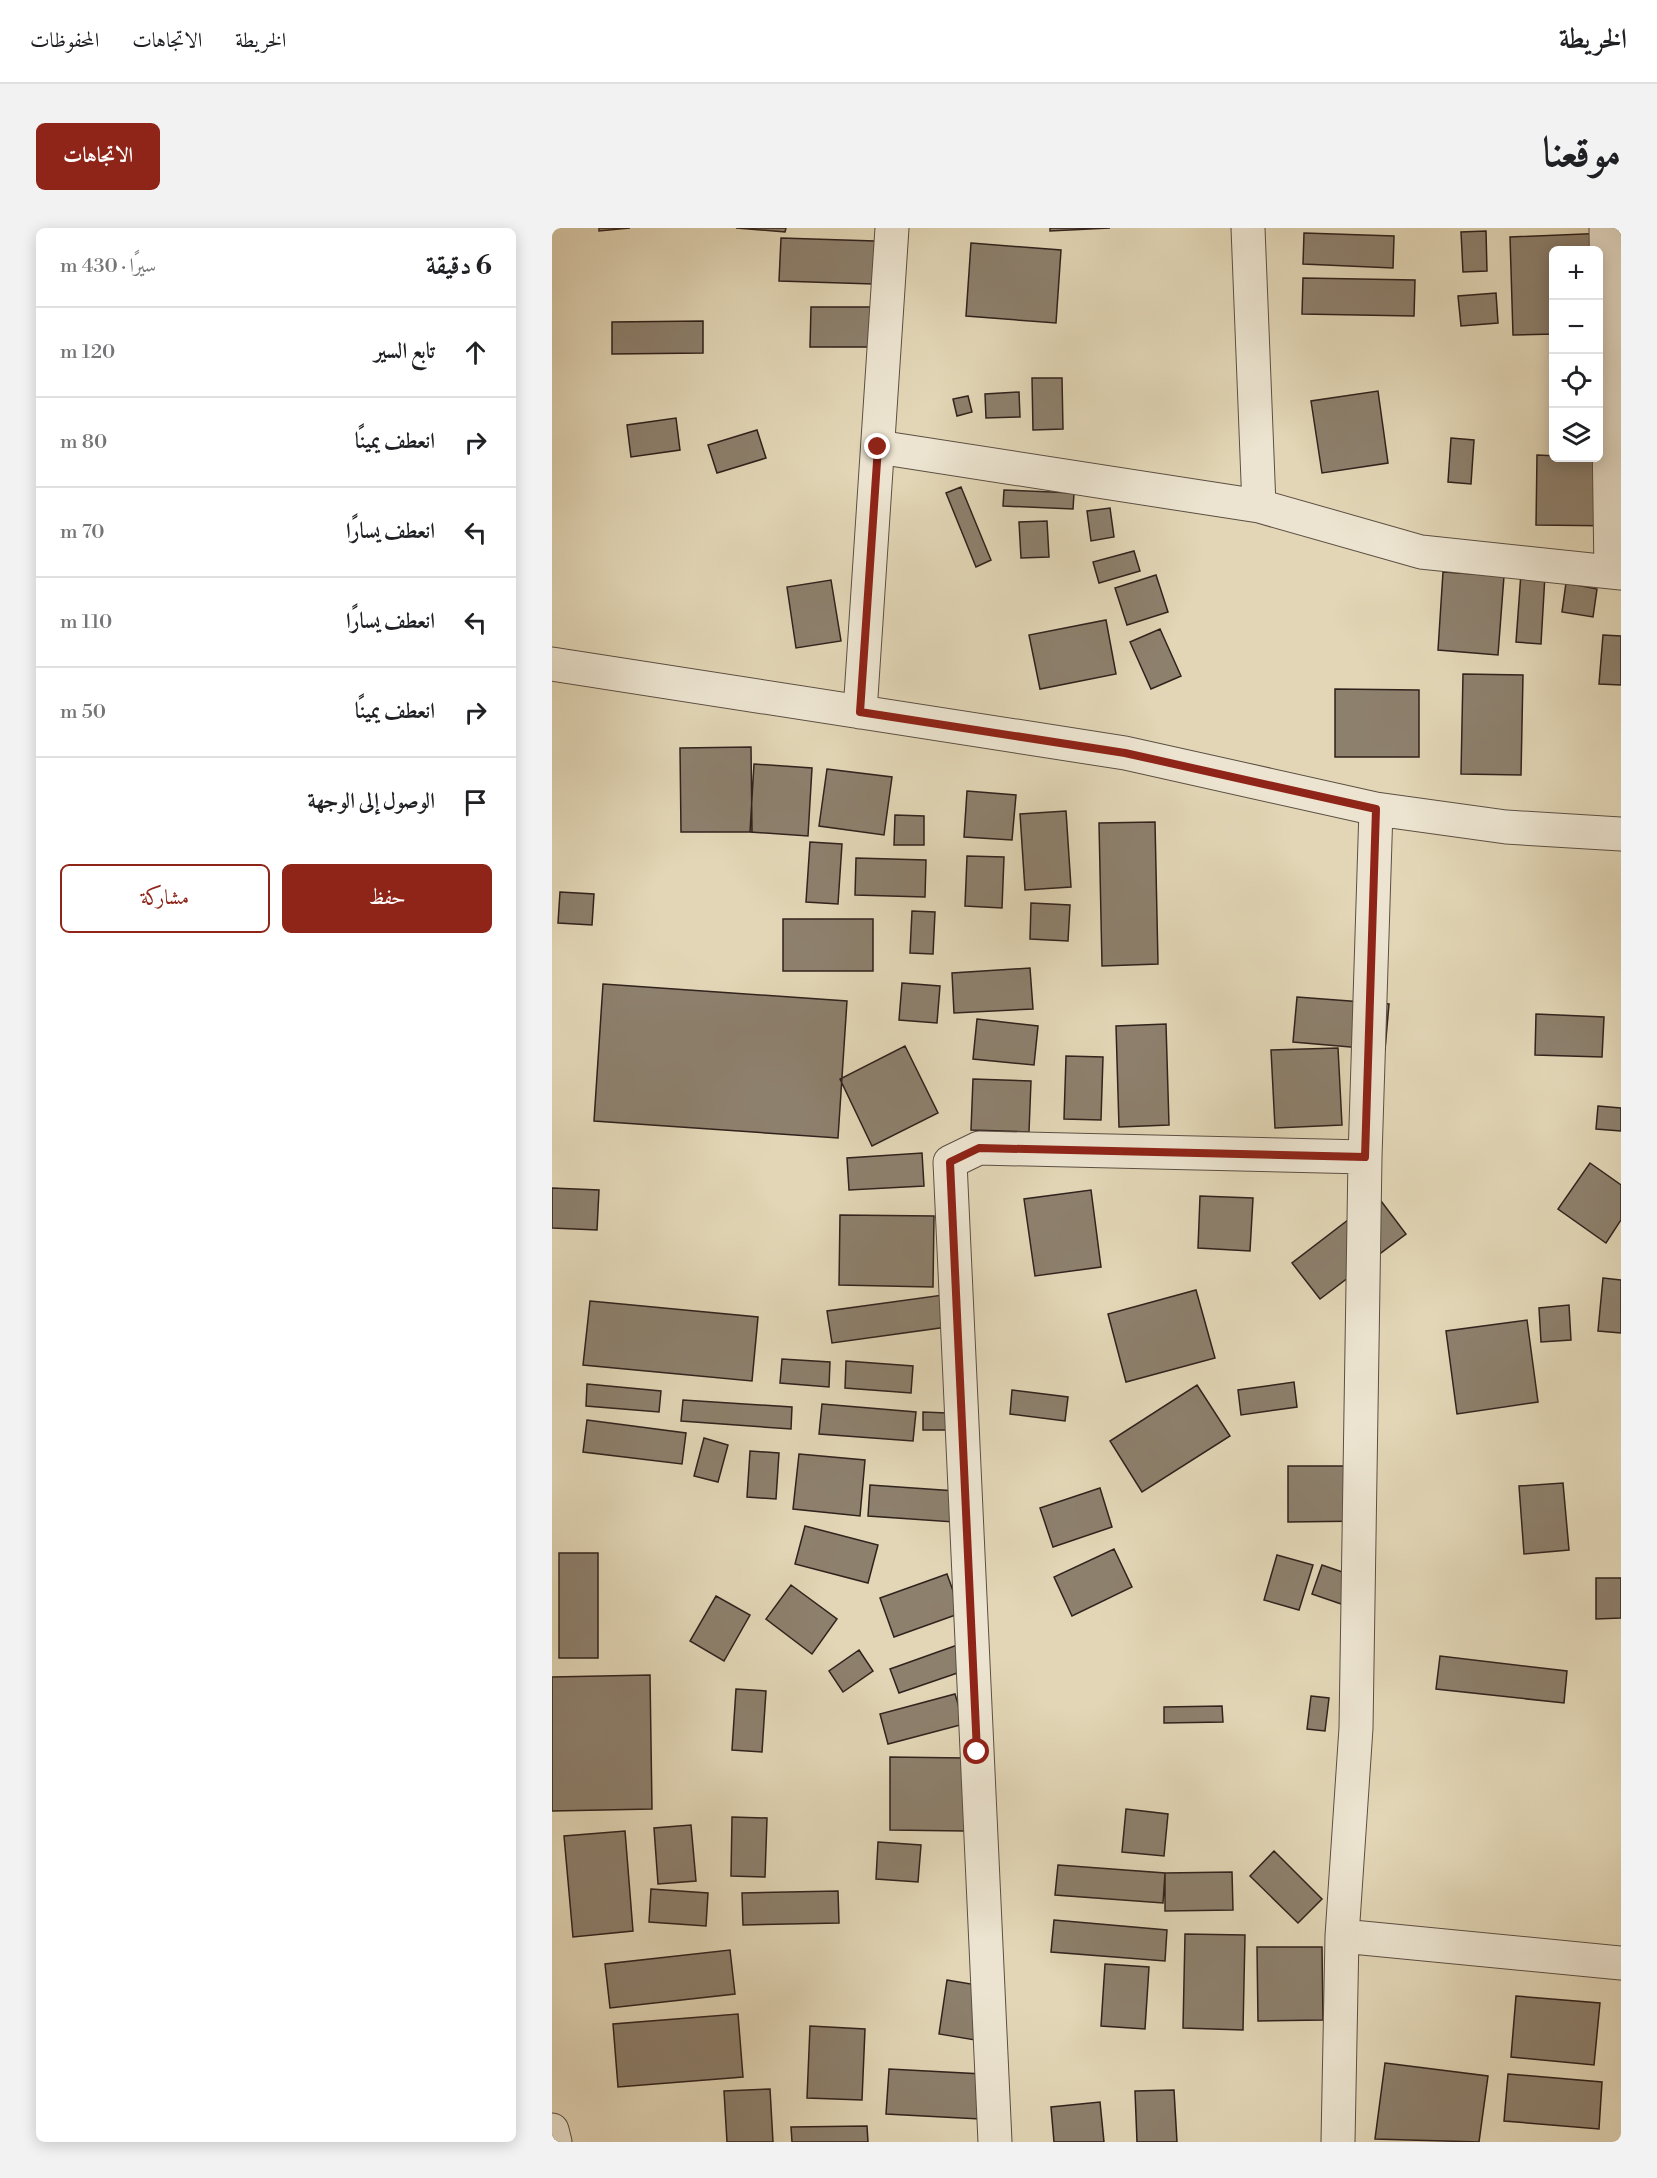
<!DOCTYPE html>
<html lang="ar">
<meta charset="utf-8">
<style>
:root{--surface:#fff;--page:#f2f2f2;--text:#202124;--muted:#757577;--line:#e0e0e0;--accent:#8f2418}
body{margin:0;font-family:"Libre Bodoni",Amiri,serif;background:var(--page);color:var(--text);direction:rtl}
.controls{position:absolute;right:18px;top:18px;display:grid;overflow:hidden;border-radius:9px;box-shadow:0 3px 15px #0003}
.controls button{width:54px;height:54px;display:grid;place-items:center;padding:0;border:0;border-bottom:2px solid var(--line);background:var(--surface);color:var(--text);font:30px sans-serif}
.stop{position:absolute;width:18px;height:18px;margin:-14px;border:4px solid #8f2418;border-radius:50%;background:#fff}
.stop.end{background:#8f2418;border-color:#fff;box-shadow:0 2px 6px #0008}
.list{margin:0;padding:0;list-style:none}
h2{display:flex;justify-content:space-between;align-items:center;height:78px;margin:0;padding:0 24px;font-size:26px}
h2 small{font-size:20px;font-weight:400;color:var(--muted)}
.list li{display:grid;grid-template-columns:39px 1fr auto;gap:18px;align-items:center;box-sizing:border-box;height:90px;padding:0 24px;border-top:2px solid var(--line)}
.list b{display:block;font-size:22px;white-space:nowrap}
.list em{font-size:20px;font-style:normal;color:var(--muted)}
.actions{display:flex;gap:12px;padding:18px 24px}
.actions a{flex:1;padding:14px 0;border:2px solid var(--accent);border-radius:9px;text-align:center;font-size:21px;color:var(--accent)}
.actions .main{background:var(--accent);color:#fff}
.icon{flex:none;width:33px;height:33px;fill:none;stroke:currentColor;stroke-width:2;stroke-linecap:round;stroke-linejoin:round}
.map{position:relative;flex:none;width:1069px;height:1914px;overflow:hidden;direction:ltr;border-radius:9px}
header{display:flex;align-items:center;gap:36px;box-sizing:border-box;height:84px;padding:0 30px;background:var(--surface);border-bottom:2px solid var(--line)}
header strong{font-size:28px}
nav{display:flex;gap:33px;margin-inline-start:auto;font-size:21px}
.intro{display:flex;align-items:center;justify-content:space-between;box-sizing:border-box;height:144px;padding:0 36px}
h1{margin:0;font-size:42px}
.button{padding:15px 27px;border-radius:9px;background:var(--accent);color:#fff;font-size:21px;font-weight:700}
main{display:flex;gap:36px;padding:0 36px}
aside{flex:1;background:var(--surface);border-radius:9px;box-shadow:0 3px 15px #0003}
.map>svg:first-child{display:block}
.building{fill:#8d806d;stroke:#30221d;stroke-width:1.5}
.lines{fill:none;stroke-linecap:round;stroke-linejoin:round}
.minor-casing{stroke:#5c4f43;stroke-width:35}
.minor{stroke:#ece4d0;stroke-width:33}
.route{stroke:#8f2418;stroke-width:8}
</style>
<header>
<strong>الخريطة</strong>
<nav><a>الخريطة</a><a>الاتجاهات</a><a>المحفوظات</a></nav>
</header>
<div class="intro"><h1>موقعنا</h1><a class="button">الاتجاهات</a></div>
<main>
<div class="map">
<svg width="1069" height="1914" viewBox="0 0 1069 1914">
<rect width="100%" height="100%" fill="#e2d6b6"/>
<filter id="stains"><feTurbulence type="fractalNoise" baseFrequency=".00333" numOctaves="4"/><feColorMatrix values="0 0 0 0 .2 0 0 0 0 .09 0 0 0 0 .02 0 0 0 .5 -.17"/></filter>
<radialGradient id="worn" r=".72"><stop offset=".6" stop-color="#630" stop-opacity="0"/><stop offset="1" stop-color="#630" stop-opacity=".3"/></radialGradient>
<path class="building" d="M47,0h31l-31,3z
M184,0h50l-1,4z
M498,0h60l-60,3z
M934,3l1,40 -24,1 -2,-40z
M752,5l90,3 -1,32 -90,-4z
M1055,5l-9,17h-44v84l-41,1 -3,-98z
M229,10l94,3 -2,43 -94,-3z
M419,15l90,7 -5,73 -90,-7z
M751,50l112,2 -1,36 -112,-2z
M944,65l2,30 -37,3 -3,-30z
M259,79h73v40h-74z
M151,93v32l-91,1v-32z
M480,150h30l1,51 -30,1z
M826,163l10,72 -66,10 -11,-72z
M467,164l1,25 -34,1 -1,-24z
M416,168l4,16 -15,4 -4,-17z
M124,190l4,32 -49,7 -4,-32z
M205,202l9,28 -49,15 -9,-28z
M899,210l23,2 -3,44 -23,-2z
M985,227l61,3 23,68 -85,-1z
M409,259l30,73 -15,7 -30,-74z
M452,262l70,3 -1,16 -70,-3z
M558,280l4,29 -23,4 -4,-30z
M495,293l2,36 -28,1 -2,-36z
M582,323l6,20 -41,12 -6,-21z
M891,344l61,4 -6,79 -60,-5z
M969,345l24,2 -4,69 -25,-2z
M604,347l12,37 -41,13 -12,-37z
M279,352l10,61 -45,7 -9,-61z
M1014,355l31,6 -4,28 -31,-5z
M554,392l10,54 -76,15 -11,-54z
M608,401l21,47 -30,13 -21,-47z
M1051,407l18,1v49l-22,-1z
M911,446l60,1 -2,100 -60,-1z
M783,461l84,1v67h-84z
M199,519l1,85h-71l-1,-84z
M202,536l58,4 -4,68 -58,-4z
M275,541l65,8 -8,58 -65,-9z
M415,563l49,4 -4,45 -48,-3z
M514,583l5,76 -46,3 -5,-76z
M343,587l29,1v29h-30z
M603,594l3,142 -56,2 -3,-143z
M258,614l32,2 -4,60 -32,-2z
M415,628l37,1 -2,51 -37,-2z
M304,630l70,2 -1,37 -70,-2z
M8,664l34,2 -2,31 -34,-2z
M479,675l39,2 -2,36 -38,-2z
M360,683l23,1 -2,42 -23,-1z
M231,691h90v52h-90z
M478,740l3,41 -79,4 -2,-40z
M350,755l38,3 -3,37 -38,-3z
M51,756l244,17 -9,137 -244,-17z
M745,769l92,7 -4,46 -92,-8z
M984,786l68,3 -2,40 -67,-2z
M425,791l61,7 -4,39 -61,-6z
M614,796l3,101 -50,2 -3,-101z
M353,818l33,67 -66,33 -32,-67z
M786,820l4,77 -67,3 -4,-78z
M514,828l37,1 -2,63 -37,-1z
M421,851l58,2 -2,51 -58,-2z
M1046,878l23,2v23l-25,-2z
M370,925l2,33 -75,4 -2,-32z
M1038,935l31,22v35l-15,23 -48,-34z
M0,960l47,2 -2,40 -45,-2z
M539,962l10,77 -66,9 -11,-77z
M648,968l53,2 -3,53 -52,-3z
M826,969l28,37 -86,65 -28,-36z
M288,987l94,1 -1,71 -94,-2z
M1051,1050l18,2v53l-23,-2z
M644,1062l19,68 -89,24 -18,-68z
M391,1067l4,32 -115,16 -5,-32z
M38,1073l168,16 -6,64 -169,-16z
M1017,1077l2,35 -30,2 -2,-34z
M975,1092l11,82 -81,12 -11,-83z
M230,1131l48,3 -1,25 -49,-4z
M294,1133l67,5 -2,27 -66,-5z
M742,1154l3,25 -56,8 -3,-25z
M35,1156l74,7 -2,21 -73,-6z
M645,1157l33,51 -88,56 -32,-51z
M460,1162l56,7 -3,24 -55,-7z
M131,1172l109,7 -1,22 -110,-8z
M270,1176l94,8 -3,29 -94,-7z
M371,1184l24,1 -1,17h-23z
M35,1192l99,13 -4,31 -99,-12z
M152,1210l24,7 -10,37 -24,-6z
M198,1223l29,2 -3,46 -29,-2z
M247,1226l66,6 -5,56 -67,-7z
M736,1238h80v55l-80,1z
M1011,1255l6,67 -45,4 -5,-68z
M318,1257l86,6 -2,31 -86,-6z
M548,1260l12,39 -59,20 -13,-39z
M253,1298l73,19 -10,38 -73,-19z
M562,1321l18,38 -60,29 -18,-39z
M7,1325h39v105h-39z
M725,1327l36,10 -14,45 -35,-10z
M770,1337l35,12 -10,29 -35,-12z
M395,1346l14,39 -67,24 -14,-39z
M1044,1350h25v40l-25,1z
M239,1357l46,34 -25,35 -46,-35z
M164,1368l34,19 -26,46 -34,-20z
M411,1415l9,25 -73,25 -9,-24z
M307,1422l14,21 -30,21 -14,-21z
M888,1428l127,15 -3,32 -128,-14z
M98,1447l2,134 -100,2v-134z
M184,1461l30,2 -4,61 -30,-2z
M403,1466l9,30 -76,20 -8,-30z
M759,1468l18,2 -4,33 -18,-2z
M670,1478l1,16 -59,1v-16z
M338,1529l75,1v73l-75,-1z
M574,1581l42,5 -4,42 -42,-4z
M180,1589l35,1 -2,59 -34,-1z
M139,1597l5,56 -38,3 -4,-56z
M73,1603l8,100 -60,6 -9,-101z
M326,1614l43,3 -3,37 -42,-3z
M722,1623l48,48 -24,24 -48,-47z
M506,1637l107,8 -2,30 -108,-8z
M680,1644l1,38 -68,1v-38z
M99,1661l57,4 -2,33 -57,-4z
M286,1663l1,32 -96,2 -1,-32z
M502,1692l113,10 -2,31 -114,-9z
M633,1706l60,1 -2,95 -60,-2z
M705,1719h65l1,73 -65,1z
M178,1722l5,44 -125,14 -5,-44z
M553,1736l44,3 -4,62 -44,-3z
M395,1752l36,6 -8,54 -36,-6z
M964,1768l84,7 -6,62 -83,-8z
M186,1786l5,63 -125,10 -5,-63z
M258,1798l55,3 -3,71 -55,-2z
M833,1835l103,13 -9,66 -104,-3z
M337,1841l94,5 -3,45 -94,-5z
M956,1846l94,8 -3,47 -95,-8z
M218,1861l3,53h-46l-3,-51z
M622,1862l3,52h-40l-2,-51z
M548,1874l4,40h-50l-3,-35z
M315,1898l1,16h-76l-1,-15z"/>
<g class="lines">
<g class="minor-casing">
<path id="minor" d="M696,0l11,278 162,46 200,21
M1054,0l5,344
M326,219l381,59
M0,436l573,89 251,56 130,18 115,7
M308,484l32,-484
M824,581l-11,348 -9,571 -14,208 279,27
M0,1902l3,12
M443,1914l-45,-980 29,-14 386,9
M786,1914l4,-206"/>
</g>
<use href="#minor" class="minor"/>
</g>
<g class="lines">
<path class="route" d="M326,219l-18,265 265,41 251,56 -11,348 -386,-9 -29,14 27,590"/>
</g>
<rect width="100%" height="100%" filter="url(#stains)"/>
<rect width="100%" height="100%" fill="url(#worn)"/>
</svg>
<div class="controls">
<button>+</button>
<button>−</button>
<button><svg class="icon" aria-label="locate" viewBox="0 0 24 24"><circle cx="12" cy="12" r="6"/><path d="M12 2v4M12 18v4M2 12h4M18 12h4"/></svg></button>
<button><svg class="icon" aria-label="layers" viewBox="0 0 24 24"><path d="M12 4l9 5-9 5-9-5zM3 14l9 5 9-5"/></svg></button>
</div>
<div class="stop" style="left:425px;top:1524px"></div>
<div class="stop end" style="left:326px;top:219px"></div>
</div>
<aside>
<h2>6 دقيقة<small>سيرًا · 430 m</small></h2>
<ul class="list">
<li><svg class="icon" aria-label="ahead" viewBox="0 0 24 24"><path d="M12 20V5M6 11l6-6 6 6"/></svg><div><b>تابع السير</b></div><em>120 m</em></li>
<li><svg class="icon" aria-label="right" viewBox="0 0 24 24"><path d="M7 20v-9h11M14 6l5 5-5 5"/></svg><div><b>انعطف يمينًا</b></div><em>80 m</em></li>
<li><svg class="icon" aria-label="left" viewBox="0 0 24 24"><path d="M17 20v-9H6M10 6l-5 5 5 5"/></svg><div><b>انعطف يسارًا</b></div><em>70 m</em></li>
<li><svg class="icon" aria-label="left" viewBox="0 0 24 24"><path d="M17 20v-9H6M10 6l-5 5 5 5"/></svg><div><b>انعطف يسارًا</b></div><em>110 m</em></li>
<li><svg class="icon" aria-label="right" viewBox="0 0 24 24"><path d="M7 20v-9h11M14 6l5 5-5 5"/></svg><div><b>انعطف يمينًا</b></div><em>50 m</em></li>
<li><svg class="icon" aria-label="arrive" viewBox="0 0 24 24"><path d="M6 21V4h12l-3 4 3 4H6"/></svg><div><b>الوصول إلى الوجهة</b></div></li>
</ul>
<div class="actions"><a class="main">حفظ</a><a>مشاركة</a></div>
</aside>
</main>
